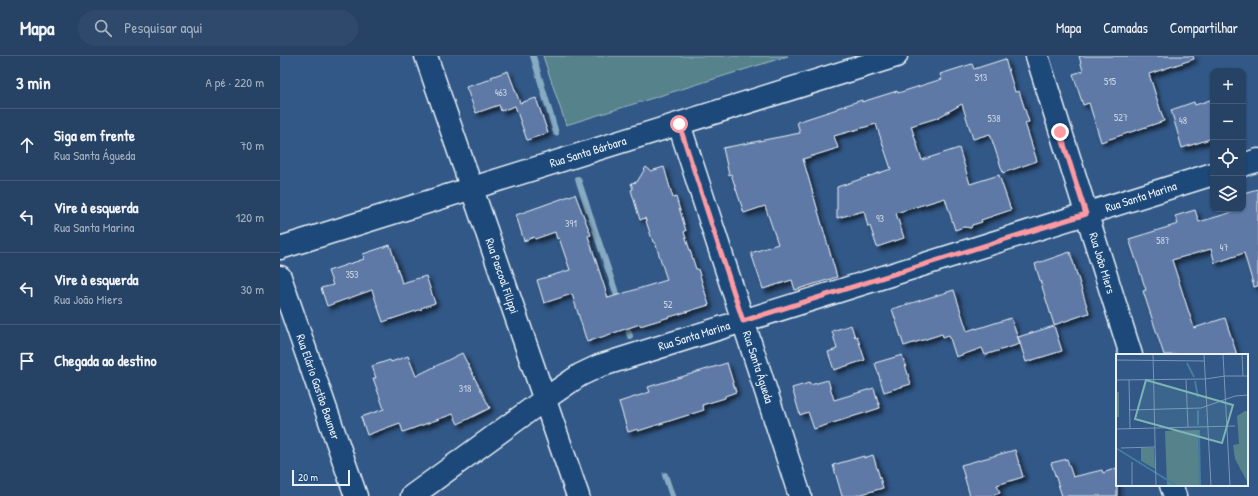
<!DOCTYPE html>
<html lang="pt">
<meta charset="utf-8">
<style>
:root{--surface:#264265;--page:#2e496b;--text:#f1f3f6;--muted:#a4b0bf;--line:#425b79}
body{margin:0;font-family:"Patrick Hand",sans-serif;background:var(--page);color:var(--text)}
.controls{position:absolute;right:12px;top:12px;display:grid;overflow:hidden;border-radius:8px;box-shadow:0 1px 3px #0004}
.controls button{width:36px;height:36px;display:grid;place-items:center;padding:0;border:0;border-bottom:1px solid var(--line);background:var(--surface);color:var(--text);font:20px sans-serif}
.scale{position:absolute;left:12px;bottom:10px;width:58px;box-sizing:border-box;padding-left:4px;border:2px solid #e8f1f8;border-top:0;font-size:11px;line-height:14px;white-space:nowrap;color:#e8f1f8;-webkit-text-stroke:3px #1f4a7a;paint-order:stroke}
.stop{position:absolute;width:12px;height:12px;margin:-9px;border:3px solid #ff9aa2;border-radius:50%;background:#fff}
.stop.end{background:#ff9aa2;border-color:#fff;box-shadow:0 1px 4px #0008}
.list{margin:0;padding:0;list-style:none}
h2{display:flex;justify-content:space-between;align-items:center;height:52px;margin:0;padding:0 16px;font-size:17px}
h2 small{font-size:13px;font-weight:400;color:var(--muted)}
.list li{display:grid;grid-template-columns:26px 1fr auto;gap:12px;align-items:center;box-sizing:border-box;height:72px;padding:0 16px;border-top:1px solid var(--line)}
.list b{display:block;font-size:15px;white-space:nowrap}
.list p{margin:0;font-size:13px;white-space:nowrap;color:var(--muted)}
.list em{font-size:13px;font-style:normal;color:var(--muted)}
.icon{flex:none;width:22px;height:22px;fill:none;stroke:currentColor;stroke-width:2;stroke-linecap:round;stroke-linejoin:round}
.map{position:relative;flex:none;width:978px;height:440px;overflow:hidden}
header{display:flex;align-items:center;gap:24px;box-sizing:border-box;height:56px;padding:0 20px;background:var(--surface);border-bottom:1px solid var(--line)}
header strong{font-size:19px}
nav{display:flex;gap:22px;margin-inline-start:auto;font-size:14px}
.search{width:280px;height:36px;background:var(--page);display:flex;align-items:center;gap:10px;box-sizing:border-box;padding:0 14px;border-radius:22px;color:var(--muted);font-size:15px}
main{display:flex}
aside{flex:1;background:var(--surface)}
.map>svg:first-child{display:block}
.green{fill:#55828b;stroke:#9ebac2}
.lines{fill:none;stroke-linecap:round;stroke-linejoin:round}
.stream{stroke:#86abc2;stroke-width:6}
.building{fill:#5e79a6;stroke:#e8f1f8;filter:url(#shadow)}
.minor-casing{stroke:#e8f1f8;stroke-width:25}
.minor{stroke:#1f4a7a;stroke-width:22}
.route{stroke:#ff9aa2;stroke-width:5}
.labels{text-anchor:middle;stroke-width:4;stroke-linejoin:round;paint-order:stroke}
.number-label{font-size:10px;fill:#c6d3e4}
.street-label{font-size:12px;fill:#e8f1f8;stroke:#1f4a7a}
.inset-river{fill:none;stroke:#447d9e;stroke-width:2}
.inset-road{fill:none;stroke:#7b95b4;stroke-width:1}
.view{fill:#7cb4b3;fill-opacity:0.15;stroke:#7cb4b3;stroke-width:2}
.inset-edge{fill:none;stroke:#e8f1f8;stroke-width:2}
</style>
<header>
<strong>Mapa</strong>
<div class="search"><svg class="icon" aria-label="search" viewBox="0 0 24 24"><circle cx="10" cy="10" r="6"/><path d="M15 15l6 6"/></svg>Pesquisar aqui</div>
<nav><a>Mapa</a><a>Camadas</a><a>Compartilhar</a></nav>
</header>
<main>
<aside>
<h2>3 min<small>A pé · 220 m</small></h2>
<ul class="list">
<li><svg class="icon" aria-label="ahead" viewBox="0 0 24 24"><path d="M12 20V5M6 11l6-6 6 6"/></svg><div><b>Siga em frente</b><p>Rua Santa Águeda</p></div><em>70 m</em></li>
<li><svg class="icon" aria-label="left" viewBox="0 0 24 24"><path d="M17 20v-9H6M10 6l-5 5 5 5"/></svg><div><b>Vire à esquerda</b><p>Rua Santa Marina</p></div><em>120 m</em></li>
<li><svg class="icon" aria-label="left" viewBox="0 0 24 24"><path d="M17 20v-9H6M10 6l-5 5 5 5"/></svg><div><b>Vire à esquerda</b><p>Rua João Miers</p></div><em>30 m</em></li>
<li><svg class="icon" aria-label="arrive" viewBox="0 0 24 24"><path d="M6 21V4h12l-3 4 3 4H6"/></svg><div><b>Chegada ao destino</b></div></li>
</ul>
</aside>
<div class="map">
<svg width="978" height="440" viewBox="0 0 978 440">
<defs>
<filter id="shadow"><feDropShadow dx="3.5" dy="3.5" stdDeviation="2" flood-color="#0009"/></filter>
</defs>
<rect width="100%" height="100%" fill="#325887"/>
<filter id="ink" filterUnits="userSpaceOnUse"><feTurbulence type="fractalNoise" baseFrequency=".025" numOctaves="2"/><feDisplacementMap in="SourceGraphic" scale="8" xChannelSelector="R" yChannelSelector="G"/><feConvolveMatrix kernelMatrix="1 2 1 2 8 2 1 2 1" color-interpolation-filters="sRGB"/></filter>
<g filter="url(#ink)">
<path class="green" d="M263,0h245l-222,69z"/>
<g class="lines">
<path class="stream" d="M253,0l23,77
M298,123l41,123
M345,265l5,15
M385,419l7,21"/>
</g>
<path class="building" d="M799,0h114l1,3 -45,15 15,47 -63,21 -12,-39 -6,2 -10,-31 10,-3z
M725,3l10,33 4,-1 10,31 -4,1 12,38 -34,12 -13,-39 -17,5 -11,-35 -25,14 -26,8 11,34 37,-12 11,36 29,-9 12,35 -30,10 1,2 -10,3 -1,3 -7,-1 -9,3 -10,-32 -49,15 8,25 -27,9 -7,-21 -2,1 -4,-16 -27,7v-31l54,-18 -15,-45 -42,12 4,12 -35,11 34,118 -42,13 -3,-10 -29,9 -12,-36 27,-9 -13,-38 -21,7 -13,-39 -2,1 -6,-27 77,-15 -3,-11 40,-13v-1l25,-8v2l35,-11 1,2 44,-14 -2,-5 32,-10 2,5z
M228,15l12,32 16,-5 12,35 -21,7 -12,-34 -14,5 -2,-6 -23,8 -10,-26 26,-8 -1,-2z
M933,43v39l-31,10 -11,-38 23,-8 1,3z
M366,111l5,4 13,-4 9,31 3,-1 10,34 -2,1 12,37h2l11,36 -69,21v-2l-53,18 -15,-48 -28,9 -7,-23 33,-10 -11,-32 -2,1 -2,-7 -20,7 -1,-2 -10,4 -8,-26 59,-21 16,41 -3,1 20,62 59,-18 -12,-38h-2l-8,-24 -5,2 -9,-30 2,-1 -2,-6 6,-1z
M978,133v97l-4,1 -10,-34 -29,10 -4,-14 -39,11 22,68 31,-10 12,37h-73l-21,-64 3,-1 -17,-51 49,-15 -3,-8 20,-6 4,12 44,-13v-16z
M110,189l12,38 24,-7 9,27 -14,5 1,1 -39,13 -11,-32 -45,16 -6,-18 12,-3 -5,-14 36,-12 -1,-5z
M790,196l19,61 -35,12 -19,-61z
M674,234l13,41 9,-3v1l35,-11 9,26 -35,11 -3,-7 -26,9 -7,-22 -6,2 -1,-3 -38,12 -12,-37z
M571,269l4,12 2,-1 8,24 -31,10 -6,-18 9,-3 -5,-18z
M774,270l8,25 -36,11 -8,-25z
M182,297l28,55 -32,16 -5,-10 -50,18 -3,-9 -33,12 -6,-18 23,-8 -11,-31h3l-4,-12 18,-6 1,2 17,-6 8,20z
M622,299l9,29 -27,8 -9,-29z
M447,307l9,29 -11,4v2l-23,7 2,5 -66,21v-2l-10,3 -9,-30 31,-10 -2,-5z
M548,324l6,20 40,-12 6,20 -66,21 -6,-17 -8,3 -8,-27 17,-5 1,2z
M735,394l8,27 -26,8 3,8 -9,3h-21l-9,-31z
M593,399l10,33 -28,8h-13l-9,-31 31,-9v2z
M787,403l6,18 29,-7 1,3 14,-5v28h-55l-11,-33z"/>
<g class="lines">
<g class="minor-casing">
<path id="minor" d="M146,0l152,440
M757,0l94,299
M399,68l121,372
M963,109l15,-5
M0,192l616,-192
M0,221l76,219
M891,429l4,11
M132,440l133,-97 35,-24 19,-9 614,-192"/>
</g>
<use href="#minor" class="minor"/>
</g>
</g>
<g class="lines" filter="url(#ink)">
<path class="route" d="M399,68l64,197 343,-107 -26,-82"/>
</g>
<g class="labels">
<g class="number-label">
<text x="701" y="25">513</text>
<text x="830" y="29">515</text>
<text x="221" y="40">463</text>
<text x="841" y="65">527</text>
<text x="714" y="66">538</text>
<text x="903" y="68">48</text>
<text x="600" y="166">93</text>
<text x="291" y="171">391</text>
<text x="883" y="188">587</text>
<text x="944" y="195">47</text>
<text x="72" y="222">353</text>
<text x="388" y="252">52</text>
<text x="185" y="336">318</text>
</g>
<g class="street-label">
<text transform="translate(308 96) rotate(-17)" y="4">Rua Santa Bárbara</text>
<text transform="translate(861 141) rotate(-18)" y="4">Rua Santa Marina</text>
<text transform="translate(822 207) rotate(73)" y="4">Rua João Miers</text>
<text transform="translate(222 220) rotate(71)" y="4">Rua Pascoal Filippi</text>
<text transform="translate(414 280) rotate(-17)" y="4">Rua Santa Marina</text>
<text transform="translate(478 311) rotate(72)" y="4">Rua Santa Águeda</text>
<text transform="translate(38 331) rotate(71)" y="4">Rua Elário Gastão Baumer</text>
</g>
</g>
<g transform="translate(836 298)">
<rect width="132" height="132" fill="#325887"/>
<path d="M0,38h3v25h-3zM129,57h3v72l-13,-24 -2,-14 6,-1 -2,-28zM82,76l2,56h-33l-2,-55zM25,94h13l1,21 -14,-8z" fill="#55828b"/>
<path class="inset-river" d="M71,9l7,14M79,27l3,16M82,56v15M83,76l1,56M0,94l61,38"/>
<path class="inset-road" d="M37,0l3,132M88,0l7,132M107,0l7,132M126,0l1,22M0,6l88,1M0,26l89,-1 20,-3h23M13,26l1,49M70,26l2,47M14,56l71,-2 34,-12 13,-1M0,75l119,-3M5,94l34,-1M16,108v24"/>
<path class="view" d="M30,26l87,25 -11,38 -87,-24z"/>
<rect width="132" height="132" class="inset-edge"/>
</g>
</svg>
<div class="controls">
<button>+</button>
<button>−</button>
<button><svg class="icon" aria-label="locate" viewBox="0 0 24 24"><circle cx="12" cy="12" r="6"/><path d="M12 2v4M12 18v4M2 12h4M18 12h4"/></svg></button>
<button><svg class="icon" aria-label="layers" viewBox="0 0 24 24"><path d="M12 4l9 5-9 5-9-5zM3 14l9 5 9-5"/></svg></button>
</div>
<div class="scale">20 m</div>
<div class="stop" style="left:399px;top:68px"></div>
<div class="stop end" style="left:780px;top:76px"></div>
</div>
</main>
